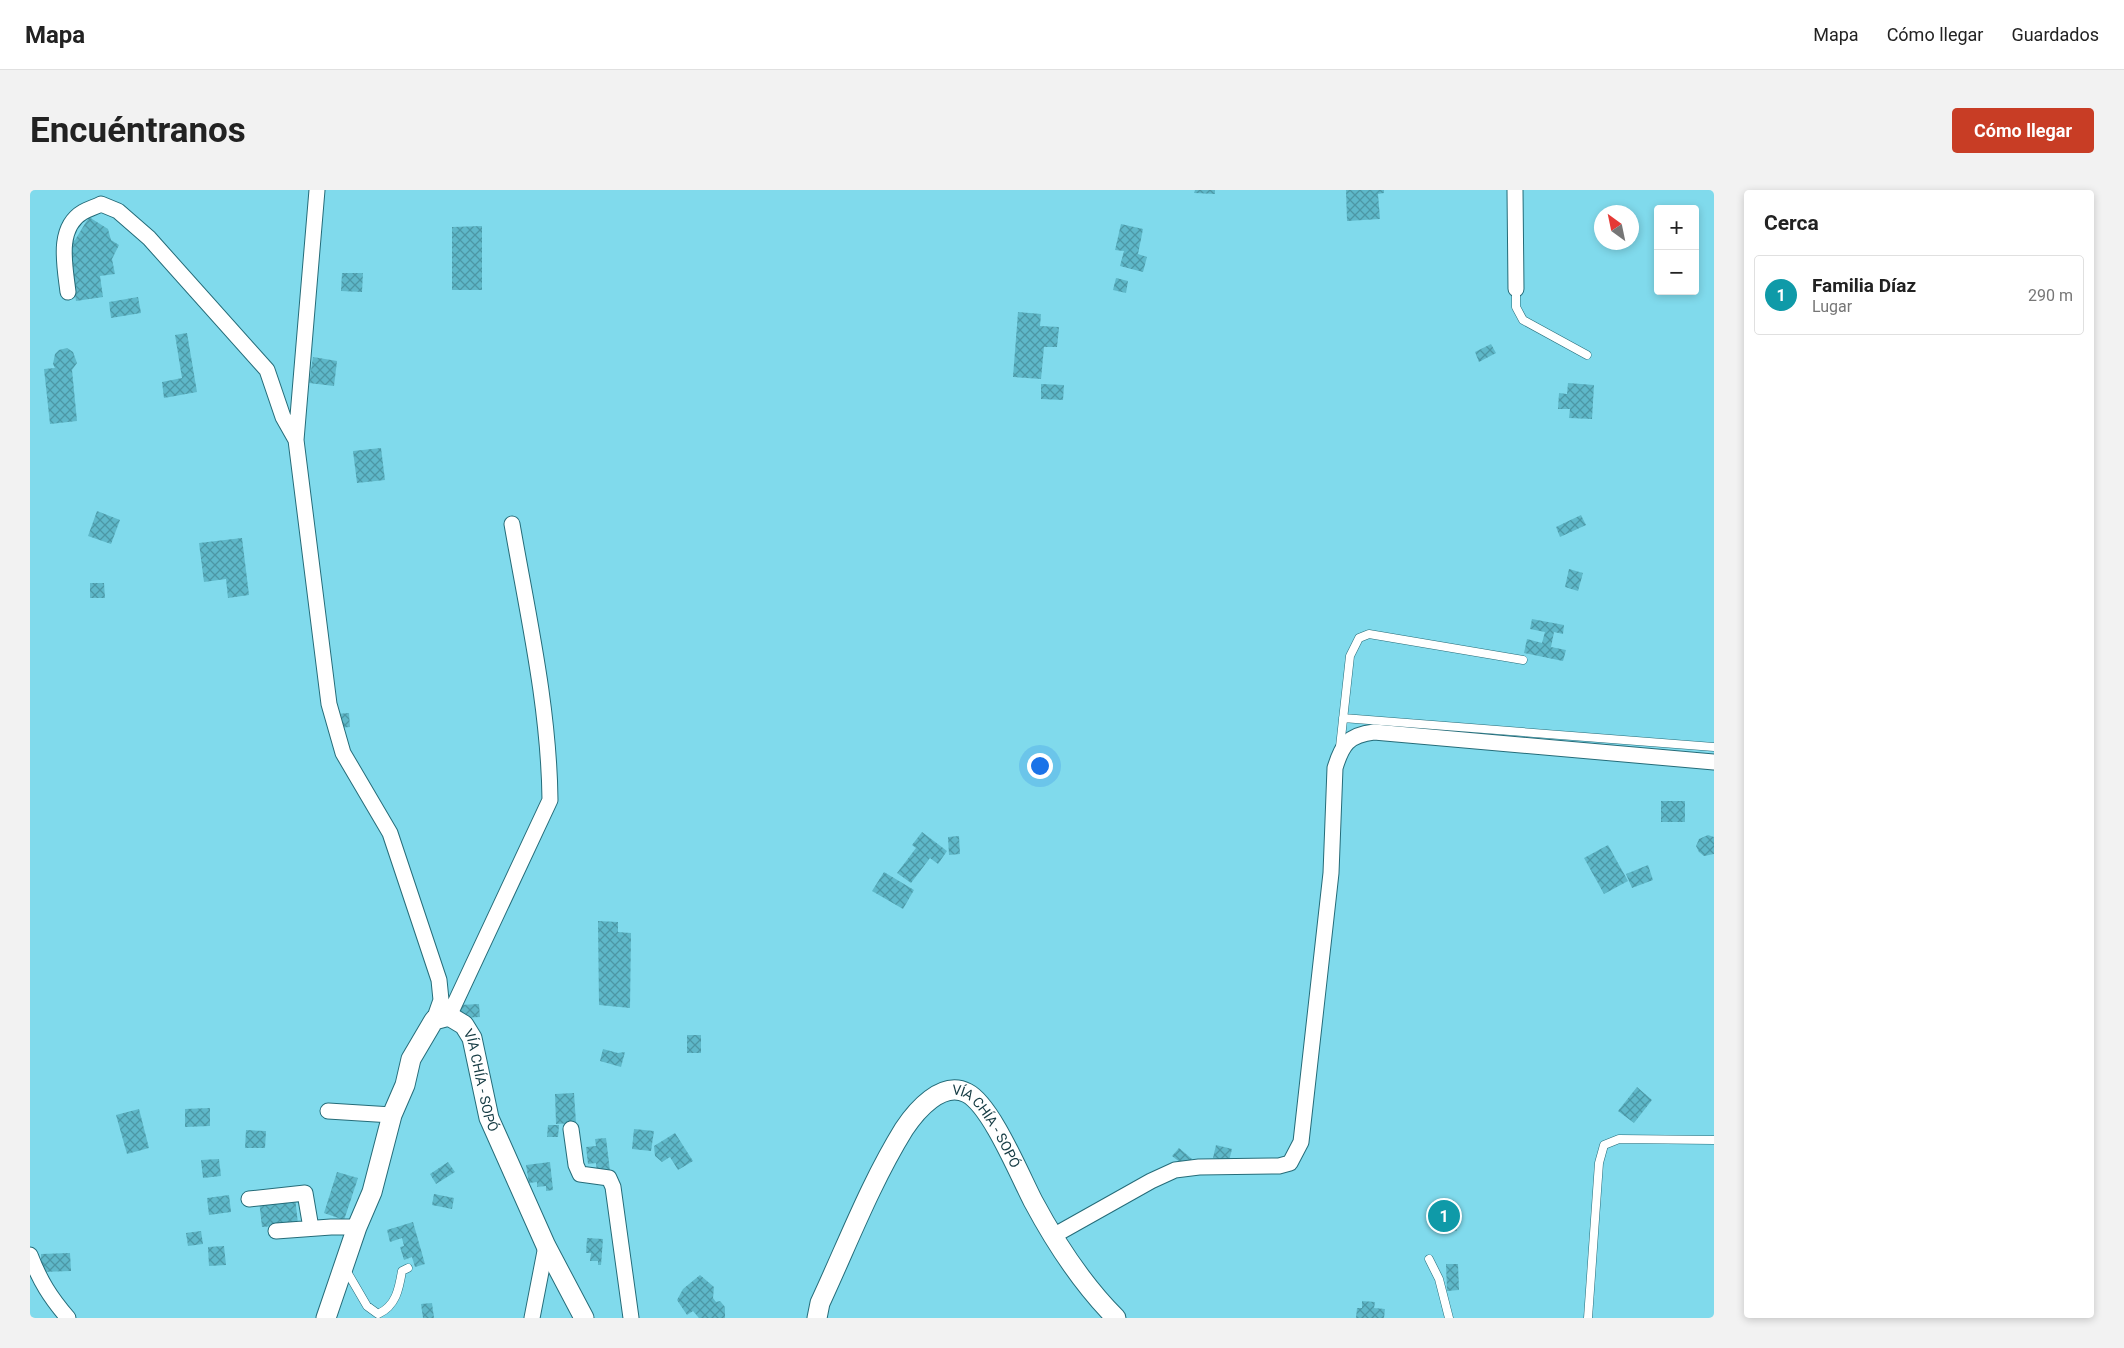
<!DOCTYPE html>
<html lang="es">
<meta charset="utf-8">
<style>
:root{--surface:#fff;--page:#f2f2f2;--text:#222;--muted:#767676;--line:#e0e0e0;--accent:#c83d25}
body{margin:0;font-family:Roboto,sans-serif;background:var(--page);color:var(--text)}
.controls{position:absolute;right:15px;top:15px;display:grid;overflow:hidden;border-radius:5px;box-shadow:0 2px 8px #0003}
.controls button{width:45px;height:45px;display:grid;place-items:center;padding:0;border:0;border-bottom:1px solid var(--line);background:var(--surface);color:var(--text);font:25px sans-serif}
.compass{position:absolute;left:1564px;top:15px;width:45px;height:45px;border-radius:50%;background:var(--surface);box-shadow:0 2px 8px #0003;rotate:327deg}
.you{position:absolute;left:1009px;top:575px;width:18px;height:18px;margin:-12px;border:4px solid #fff;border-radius:50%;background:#1a73e8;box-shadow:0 0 0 8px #1a73e833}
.badge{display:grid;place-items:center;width:32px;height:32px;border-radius:50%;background:var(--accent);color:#fff;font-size:16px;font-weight:700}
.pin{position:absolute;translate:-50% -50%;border:2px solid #fff;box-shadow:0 1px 5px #0006}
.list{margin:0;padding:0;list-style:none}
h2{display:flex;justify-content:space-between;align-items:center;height:65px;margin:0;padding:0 20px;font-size:21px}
h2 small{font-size:16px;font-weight:400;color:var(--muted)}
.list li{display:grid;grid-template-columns:32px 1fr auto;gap:15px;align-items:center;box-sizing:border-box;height:80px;margin:0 10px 10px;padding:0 10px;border:1px solid var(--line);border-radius:5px}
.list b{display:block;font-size:19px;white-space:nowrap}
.list p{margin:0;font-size:16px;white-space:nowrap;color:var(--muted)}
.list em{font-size:16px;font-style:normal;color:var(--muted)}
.map{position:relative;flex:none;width:1684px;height:1128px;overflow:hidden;border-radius:5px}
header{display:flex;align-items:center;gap:30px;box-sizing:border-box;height:70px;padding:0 25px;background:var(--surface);border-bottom:1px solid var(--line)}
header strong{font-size:24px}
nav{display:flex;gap:28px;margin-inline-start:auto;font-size:18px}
.intro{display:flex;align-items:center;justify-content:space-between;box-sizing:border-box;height:120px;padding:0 30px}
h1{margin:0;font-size:35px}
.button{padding:12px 22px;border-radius:5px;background:var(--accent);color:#fff;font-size:18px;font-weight:700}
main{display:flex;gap:30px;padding:0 30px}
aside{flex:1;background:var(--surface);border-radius:5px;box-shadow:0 2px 8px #0003}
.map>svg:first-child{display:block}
.building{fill:url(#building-cross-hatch)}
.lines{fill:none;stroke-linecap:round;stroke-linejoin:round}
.service-casing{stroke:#256c79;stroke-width:9}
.minor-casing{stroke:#256c79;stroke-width:17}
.tertiary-casing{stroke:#256c79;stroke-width:21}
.service{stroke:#fff;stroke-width:8}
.minor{stroke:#fff;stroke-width:15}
.tertiary{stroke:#fff;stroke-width:19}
.labels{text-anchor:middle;stroke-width:4.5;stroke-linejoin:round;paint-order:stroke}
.street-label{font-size:14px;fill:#153b43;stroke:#c9f3fc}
</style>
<header>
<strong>Mapa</strong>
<nav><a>Mapa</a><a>Cómo llegar</a><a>Guardados</a></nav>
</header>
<div class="intro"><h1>Encuéntranos</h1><a class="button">Cómo llegar</a></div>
<main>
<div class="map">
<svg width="1684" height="1128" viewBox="0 0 1684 1128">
<defs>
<pattern id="building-cross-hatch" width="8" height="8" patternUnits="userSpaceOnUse" patternTransform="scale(1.25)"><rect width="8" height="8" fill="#5eb8c9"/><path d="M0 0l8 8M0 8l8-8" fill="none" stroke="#4c97a5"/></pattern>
</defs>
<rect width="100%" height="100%" fill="#80daec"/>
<path class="building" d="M1165,0h20v4l-21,-1z
M1316,0h38v3l-6,1 2,25 -33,2z
M59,27l19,12 3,11 8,5 -7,14 3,15 -15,2 3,21 -27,4 -9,-55 8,-6z
M1091,34l22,5 -5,25 9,3 -4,15 -23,-6 4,-15 -9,-1z
M452,36v64h-30v-63z
M312,83h21l-1,19 -21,-1z
M1086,88l12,3 -2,12 -13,-3z
M108,107l3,16 -30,5 -2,-16z
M988,122l23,2 -1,12 19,1 -2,20h-13l-3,32 -28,-2z
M157,143l10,59 -33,6 -2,-16 20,-4 -7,-43z
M1461,154l5,9 -17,9 -4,-10z
M37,158l6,4 4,11 -5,7 5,51 -27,3 -6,-55 11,-1 -2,-4 2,-10 4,-4z
M283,167l24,4 -3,25 -25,-3z
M1538,193l26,2 -2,34 -23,-1 1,-9h-12l1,-16 8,1z
M1011,194l23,1 -1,15 -22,-1z
M351,258l4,32 -28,3 -4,-32z
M67,321l23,9 -9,24 -23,-8z
M1551,325l5,10 -26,12 -4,-10z
M212,348l7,57 -21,3 -2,-19 -22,3 -5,-39z
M1539,379l14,4 -5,18 -13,-4z
M60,393h14l1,15h-15z
M1502,429l32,6 -1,9 -9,-2 -3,15 15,3 -3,11 -39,-8 3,-14 15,4 3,-11 -15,-3z
M319,523l1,14 -12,1 -1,-14z
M1631,611h24v21h-24z
M892,642l25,19 -9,13 -8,-6 -19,25 -14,-10 19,-25 -4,-3z
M1678,645l6,2v17l-10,2 -5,-4 -3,-6 3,-7z
M929,646l1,18 -11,1 -1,-18z
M1578,655l20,36 -24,13 -20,-36z
M1618,675l5,15 -21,8 -6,-14z
M854,682l30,18 -11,19 -31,-18z
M568,731l20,1v10l13,1 -1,75 -31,-3z
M449,814l1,13 -20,1v-13z
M657,845h14v18h-14z
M573,859l15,4 7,-1 -4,15 -21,-6z
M1607,897l15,13 -18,23 -16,-12z
M544,903l2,30 -20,1 -1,-30z
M180,918v18l-25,1v-18z
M109,919l10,39 -22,6 -11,-39z
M518,935h11l-1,12h-11z
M604,939l20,2 -3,20 -19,-2z
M216,940l20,1 -1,17h-20z
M645,943l18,28 -15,9 -8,-13 -8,5 -7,-6 -1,-10z
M576,948l4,33 -13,2 -1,-10 -8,1 -2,-17 10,-1 -1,-7z
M1186,955l16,4 -3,12 -16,-3z
M1149,958l13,11 -7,7 -13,-10z
M189,969l2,17 -18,2 -2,-18z
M418,972l7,10 -19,12 -6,-10z
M520,972l3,28 -7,1v-5l-9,1v-5l-8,1 -3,-18z
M307,982l21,6 -14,42 -20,-7z
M404,1004l20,4 -2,11 -20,-4z
M199,1005l2,17 -22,3 -2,-17z
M265,1007l3,27 -36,3 -3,-27z
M1424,1010l3,31h-22l-2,-30z
M383,1032l12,42 -10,3 -3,-10 -8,3 -4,-13 4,-1 -2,-8 -12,4 -3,-12z
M171,1041l2,13 -15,2 -2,-13z
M557,1048l16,1 -2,26h-3v-4h-8l1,-8h-5z
M194,1056l2,19 -17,1 -1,-19z
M40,1063l1,18 -30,1v-18z
M1416,1074h12l1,26 -12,1z
M670,1085l14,12 -1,11 3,4 4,-1 5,6v11h-26l-6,-7 -6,4 -10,-15 6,-11z
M1332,1111l13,1 -1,6 11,1 -1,9h-28l1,-10h5z
M402,1113l2,15h-11l-2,-14z"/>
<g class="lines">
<g class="service-casing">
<path id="service" d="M1486,99v18l7,13 64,35
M1313,528l371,29
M1310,557l10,-91 9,-18 10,-4 154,26
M1399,1069l10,20 10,39
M316,1080l21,36 11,8c18,-8 21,-25 24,-43l6,-3
M1558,1128l11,-155 5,-18 15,-6 95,1"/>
</g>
<g class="minor-casing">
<path id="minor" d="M287,0l-21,250 33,264 14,49 47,80 49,147 2,20 -7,20
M1485,0l1,99
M38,102c-3,-26 -12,-64 15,-80 5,-3 12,-5 18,-8l17,7 31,27 118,132 16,47 13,23
M419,826l101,-216c-1,-93 -22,-184 -38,-276
M298,921l64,4
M541,939l5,36 4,9 29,4 4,9 18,131
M219,1009l56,-6 6,35
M246,1041l55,-4h26
M1023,1046l98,-55 24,-11 24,-3 80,-1 11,-3 11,-21 30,-269 4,-105c7,-23 13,-33 39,-36l340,30
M0,1065c10,26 20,42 38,63
M502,1128l14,-72"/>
</g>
<g class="tertiary-casing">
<g id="tertiary">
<path id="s1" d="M296,1128l31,-91 15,-35 20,-77 13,-30 6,-26 23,-39 15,-4 15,9 8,13 17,80 57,128 38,72"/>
<path id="s2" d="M787,1128l3,-15c27,-58 50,-119 84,-174 12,-18 38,-49 63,-36 24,12 53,83 66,108 23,43 49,83 83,117"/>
</g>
</g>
<use href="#service" class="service"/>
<use href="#minor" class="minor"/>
<use href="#tertiary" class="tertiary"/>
</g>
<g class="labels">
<g class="street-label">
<text dy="5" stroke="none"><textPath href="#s1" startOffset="410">VÍA CHÍA - SOPÓ</textPath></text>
<text dy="5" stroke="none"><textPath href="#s2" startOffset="325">VÍA CHÍA - SOPÓ</textPath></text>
</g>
</g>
</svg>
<div class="controls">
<button>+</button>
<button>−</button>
</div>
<svg class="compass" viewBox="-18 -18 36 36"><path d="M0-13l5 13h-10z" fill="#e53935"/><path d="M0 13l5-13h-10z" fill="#767676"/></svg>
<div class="you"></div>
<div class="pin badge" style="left:1414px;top:1026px;background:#0f9aa8">1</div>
</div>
<aside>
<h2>Cerca<small></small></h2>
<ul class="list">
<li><span class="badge" style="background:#0f9aa8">1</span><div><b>Familia Díaz</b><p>Lugar</p></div><em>290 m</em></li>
</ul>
</aside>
</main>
